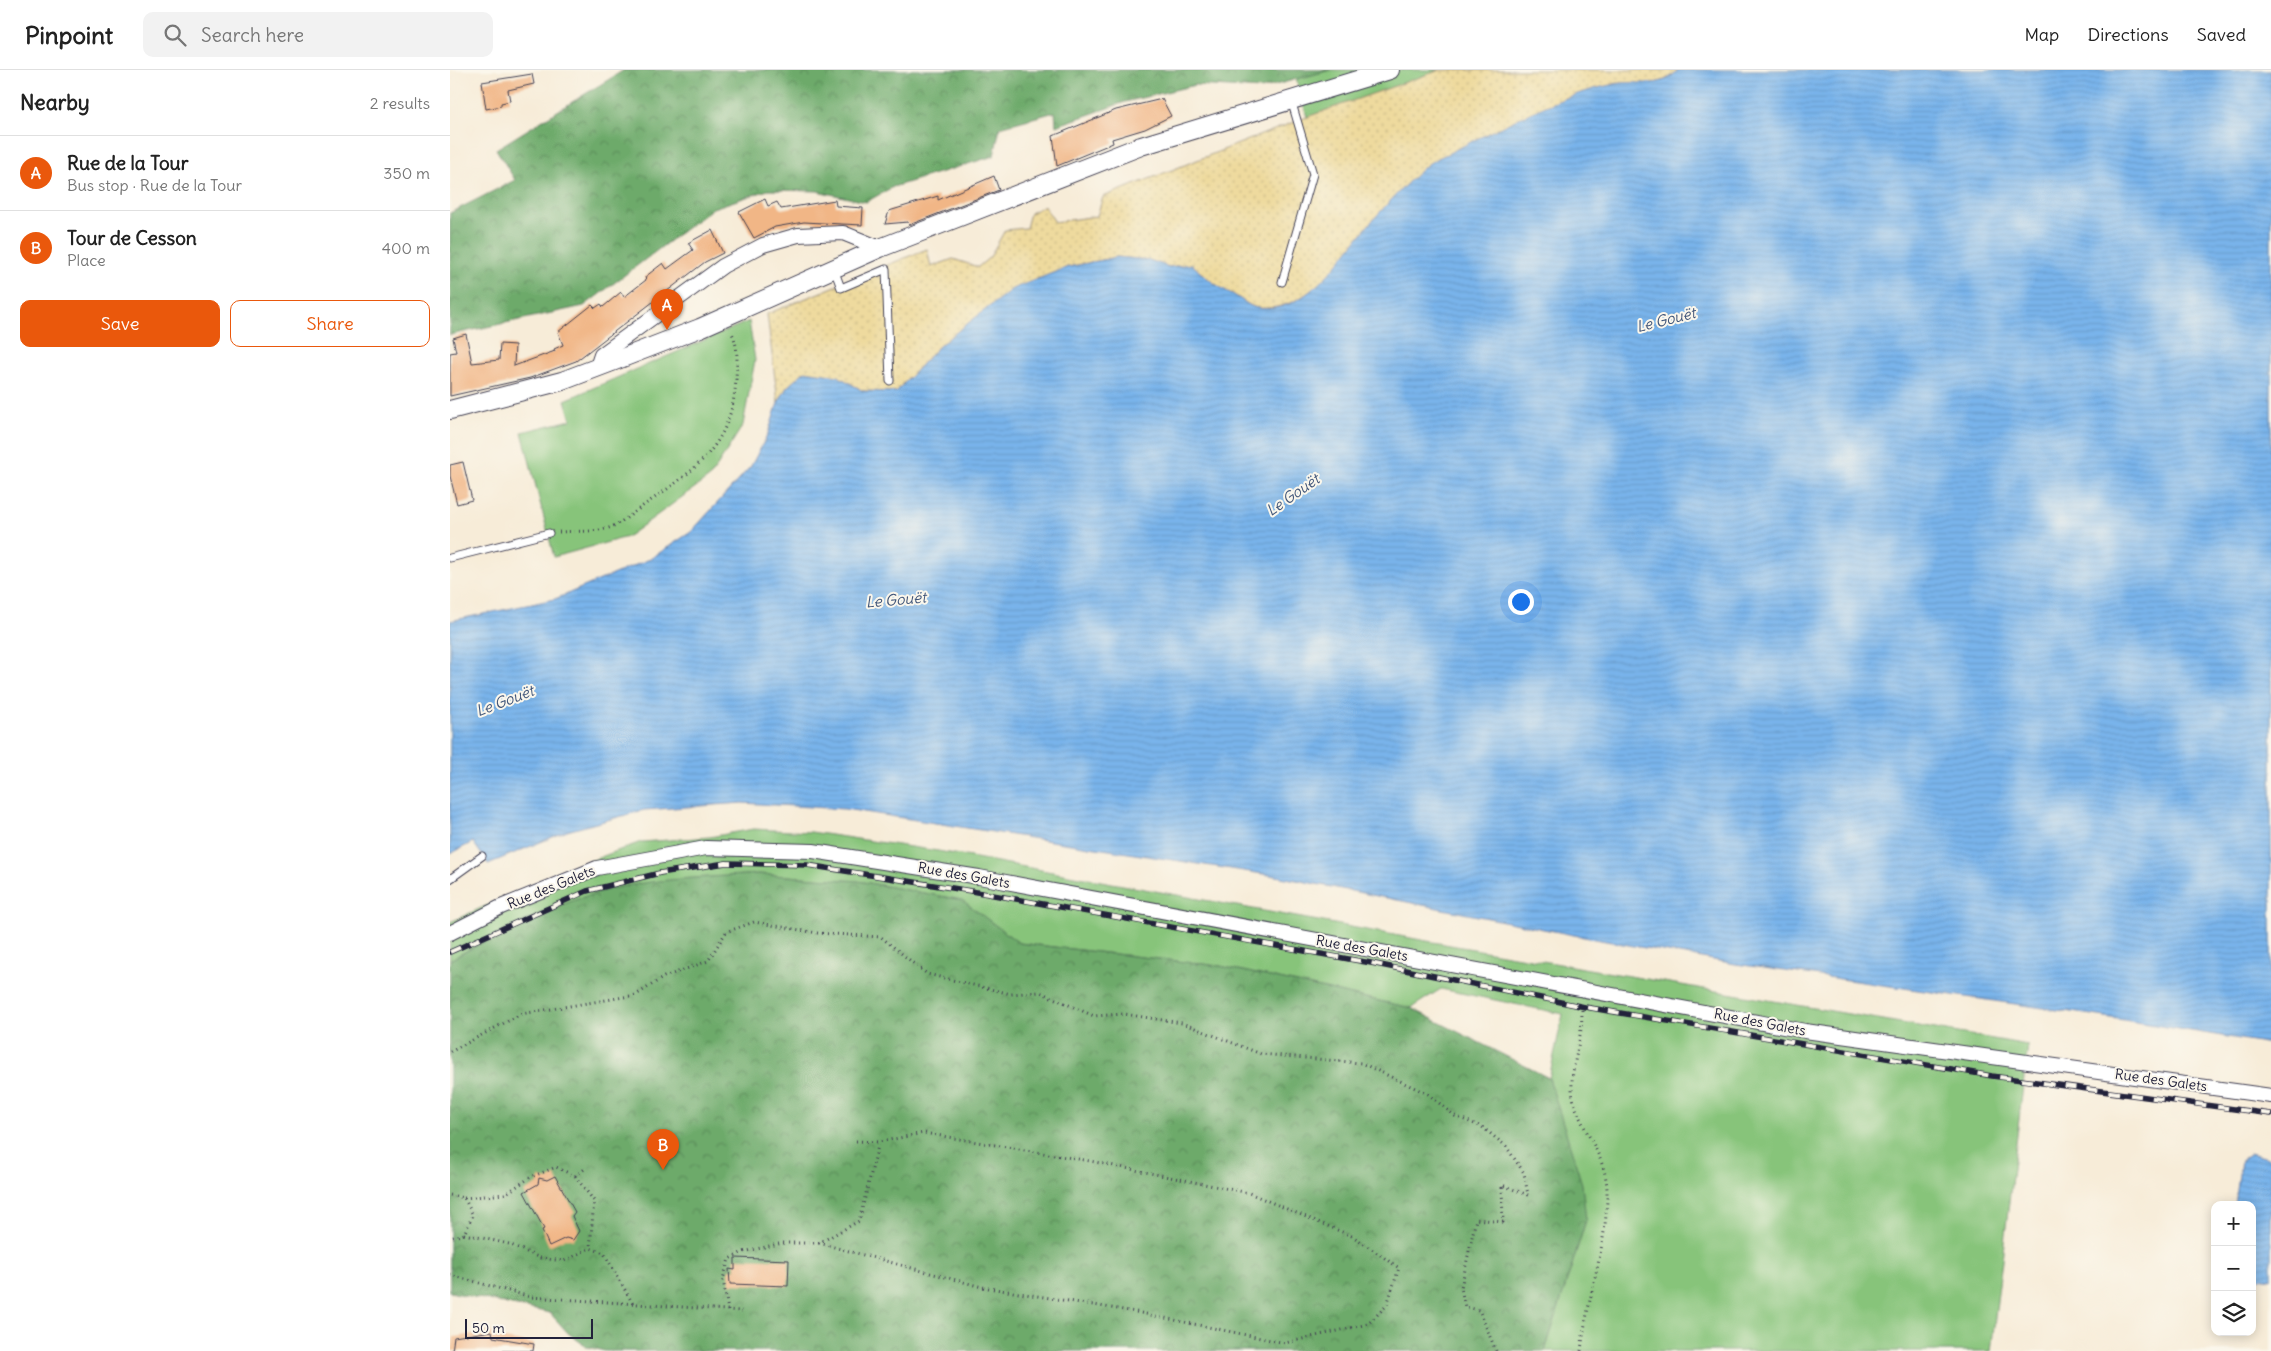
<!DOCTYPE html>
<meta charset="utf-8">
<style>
:root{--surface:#fff;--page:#f2f2f2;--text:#222;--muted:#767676;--line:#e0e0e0;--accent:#ea580c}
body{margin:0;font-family:Delius,sans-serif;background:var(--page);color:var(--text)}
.controls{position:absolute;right:15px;bottom:15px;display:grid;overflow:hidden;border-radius:10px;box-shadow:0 2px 12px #0003}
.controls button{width:45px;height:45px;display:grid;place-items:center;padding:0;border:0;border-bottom:1px solid var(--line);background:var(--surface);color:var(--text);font:25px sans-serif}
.scale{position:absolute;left:15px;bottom:12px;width:128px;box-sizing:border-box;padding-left:5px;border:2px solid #22223b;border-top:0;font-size:14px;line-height:18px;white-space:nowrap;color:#22223b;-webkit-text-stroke:4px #fbf7ec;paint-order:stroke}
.you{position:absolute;left:1070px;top:531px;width:18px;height:18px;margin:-12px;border:4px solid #fff;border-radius:50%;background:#1a73e8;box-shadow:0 0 0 8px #1a73e833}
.badge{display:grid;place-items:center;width:32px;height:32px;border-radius:50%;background:var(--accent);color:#fff;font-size:16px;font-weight:700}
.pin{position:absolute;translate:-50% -41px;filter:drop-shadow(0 1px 2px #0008)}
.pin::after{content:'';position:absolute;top:26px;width:18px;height:15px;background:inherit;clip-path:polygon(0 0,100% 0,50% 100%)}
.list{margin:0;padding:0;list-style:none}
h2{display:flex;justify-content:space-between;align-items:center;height:65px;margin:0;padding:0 20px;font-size:21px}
h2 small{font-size:16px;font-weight:400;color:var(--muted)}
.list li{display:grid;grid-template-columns:32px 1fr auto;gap:15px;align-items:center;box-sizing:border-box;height:75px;padding:0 20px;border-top:1px solid var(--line)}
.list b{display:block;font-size:19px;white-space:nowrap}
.list p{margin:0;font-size:16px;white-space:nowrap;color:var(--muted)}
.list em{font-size:16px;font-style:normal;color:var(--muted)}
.actions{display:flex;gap:10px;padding:15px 20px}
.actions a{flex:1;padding:11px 0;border:1px solid var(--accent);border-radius:10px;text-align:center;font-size:18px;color:var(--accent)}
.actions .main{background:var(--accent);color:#fff}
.icon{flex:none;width:28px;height:28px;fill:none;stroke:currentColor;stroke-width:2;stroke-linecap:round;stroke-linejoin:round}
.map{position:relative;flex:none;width:1821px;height:1281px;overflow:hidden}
header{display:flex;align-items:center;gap:30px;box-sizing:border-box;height:70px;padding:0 25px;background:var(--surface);border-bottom:1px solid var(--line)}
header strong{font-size:24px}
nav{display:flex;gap:28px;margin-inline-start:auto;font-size:18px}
.search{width:350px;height:45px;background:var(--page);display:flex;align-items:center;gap:12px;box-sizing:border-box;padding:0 18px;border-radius:10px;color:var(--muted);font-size:19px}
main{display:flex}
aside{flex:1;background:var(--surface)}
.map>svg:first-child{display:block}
.grass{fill:#87c47a;stroke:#54735a}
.forest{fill:url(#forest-crowns);stroke:#486652}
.sand{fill:url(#sand-dots);stroke:#887e6c}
.water{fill:url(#water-rules);stroke:#4e6b93}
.building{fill:#f1b686}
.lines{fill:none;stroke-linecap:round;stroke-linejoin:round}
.service-casing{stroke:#424053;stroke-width:9}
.minor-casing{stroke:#424053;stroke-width:16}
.tertiary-casing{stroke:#424053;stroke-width:20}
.path{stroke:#424053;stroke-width:3;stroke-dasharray:1 4;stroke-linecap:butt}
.service{stroke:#fff;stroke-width:7}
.minor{stroke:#fff;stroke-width:14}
.tertiary{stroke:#fff;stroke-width:18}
.rail-casing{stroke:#22223b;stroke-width:5.5}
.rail{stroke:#fbf7ec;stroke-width:4;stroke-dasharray:11;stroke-linecap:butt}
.labels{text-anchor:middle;stroke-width:4;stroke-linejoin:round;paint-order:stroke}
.street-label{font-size:14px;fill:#22223b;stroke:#fbf7ec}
.water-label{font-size:15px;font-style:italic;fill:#405579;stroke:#fbf7ec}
</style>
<header>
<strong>Pinpoint</strong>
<div class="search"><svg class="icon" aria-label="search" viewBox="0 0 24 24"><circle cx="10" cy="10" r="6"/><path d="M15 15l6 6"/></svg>Search here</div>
<nav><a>Map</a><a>Directions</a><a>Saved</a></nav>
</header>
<main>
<aside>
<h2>Nearby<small>2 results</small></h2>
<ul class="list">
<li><span class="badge">A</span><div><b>Rue de la Tour</b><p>Bus stop · Rue de la Tour</p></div><em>350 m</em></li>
<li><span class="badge">B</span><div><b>Tour de Cesson</b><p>Place</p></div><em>400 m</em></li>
</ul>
<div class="actions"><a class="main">Save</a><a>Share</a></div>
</aside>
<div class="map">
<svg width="1821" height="1281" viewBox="0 0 1821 1281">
<defs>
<pattern id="forest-crowns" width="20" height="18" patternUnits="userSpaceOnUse" patternTransform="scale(1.25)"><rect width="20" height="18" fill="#6daa6a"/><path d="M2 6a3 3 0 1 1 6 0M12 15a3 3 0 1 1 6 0" fill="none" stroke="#598a58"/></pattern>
<pattern id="sand-dots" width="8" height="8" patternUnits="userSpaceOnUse" patternTransform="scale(1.25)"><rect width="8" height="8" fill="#eeda9e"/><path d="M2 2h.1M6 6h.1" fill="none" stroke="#ccbb89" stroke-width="1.8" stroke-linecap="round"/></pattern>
<pattern id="water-rules" width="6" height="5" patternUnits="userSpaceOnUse" patternTransform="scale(1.25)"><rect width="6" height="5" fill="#79b4eb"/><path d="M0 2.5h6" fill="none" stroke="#689aca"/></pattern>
</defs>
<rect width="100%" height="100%" fill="#fbf7ec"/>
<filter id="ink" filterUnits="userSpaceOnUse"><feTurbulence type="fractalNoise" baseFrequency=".02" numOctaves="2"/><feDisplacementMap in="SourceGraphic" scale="10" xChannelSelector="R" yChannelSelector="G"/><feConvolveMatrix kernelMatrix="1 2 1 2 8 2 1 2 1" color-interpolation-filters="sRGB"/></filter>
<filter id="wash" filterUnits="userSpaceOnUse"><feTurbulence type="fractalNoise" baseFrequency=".0096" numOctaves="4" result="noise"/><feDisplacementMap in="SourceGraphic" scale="20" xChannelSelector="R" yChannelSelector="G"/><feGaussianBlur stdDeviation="1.12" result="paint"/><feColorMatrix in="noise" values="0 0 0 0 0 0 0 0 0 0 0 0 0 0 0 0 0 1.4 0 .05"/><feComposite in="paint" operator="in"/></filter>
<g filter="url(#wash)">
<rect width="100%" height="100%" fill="#f7ecd8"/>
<path class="grass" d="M880,0h110l-133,47 -11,-38z
M299,251l6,39 -12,65 -32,51 -84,61 -73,20 -32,-125 49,-12 -6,-20z
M303,759l58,3 127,19 489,90 601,104 -37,306h-446l41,-131 -37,-142 14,-64 -122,-25 -30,19 -191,-42 -201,-23 -58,-43 -103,-19 -100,-7 -68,5 -66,8 -142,55 -32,18v-38l113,-51 78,-29 69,-5z"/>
<path class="forest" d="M174,0h706l-69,19 -66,-4 -70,17 -69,24 -1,-14 -55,15 -6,29 -101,31 -27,15 -49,-11 -49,-1 -55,18 -129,98 -134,29v-122l65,-33 -19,-31z
M308,804l100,7 104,19 57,43 201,23 191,42 138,70 33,106 4,36 -41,131h-940l-18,-4 -19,-14 -18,-20 -100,-21v-332c55,-30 113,-62 175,-74 43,-8 89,-9 133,-12z"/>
<path class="sand" d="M990,0h238c-15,18 -40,14 -62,13l-244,138c-26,36 -63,91 -114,87 -8,-1 -19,-10 -27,-14 -14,-8 -28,-17 -39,-30l-23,3 -20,-7 -32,-3 -49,10 -128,78 -44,47 -33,-1 -25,-15 -51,11 -9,16 -11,-89 160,-65 4,18 22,-8 25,8 12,-10 15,-27 21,-2 4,-15 14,-7 11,16 42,-6 6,-19 204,-80z"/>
<path class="water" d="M1228,0h593v974l-172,-28 -363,-52 -147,-26 -313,-62 -431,-67 -103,-6 -98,7 -77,21 -79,33 -15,-22 -23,12v-233l105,-22 95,-40 41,-27 60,-66 16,-30 11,-33 9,-16 18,-16 33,5 25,15 33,1 44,-47 72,-56 56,-22 49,-10 32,3 20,7 23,-3c12,13 26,23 42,31 7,4 16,12 23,13 51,8 87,-55 115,-87 15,-17 39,-43 56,-57 8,-6 18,-9 27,-14 51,-25 103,-55 160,-66 23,-5 46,7 63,-14z
M1800,1083l21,6v120l-19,-3v-71h-17l6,-45z"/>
<g id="blocks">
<path class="building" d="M82,4l2,10 -26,6 2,11 -9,2v3l-15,3 -4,-27z
M712,29l9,17 -26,13 -33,10 1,4 -56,23 -4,-30 63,-26z
M544,106l5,14 -90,35 -1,-3 -23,2 4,-13 49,-15v4z
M315,129l3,7 9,-4 4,7 54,-9 1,6 27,2 -1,17 -58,-3 -29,5 -21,11 -15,-26z
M262,160l11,23 -18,9 -129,99 -46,17 -80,18v-43l6,-1 -3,-14 13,-4 6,29 27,-3 1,-16 15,1 -1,21 41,-15 -1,-2 9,-4 -5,-13 34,-27 3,3 6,-4 2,3 18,-15 3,5 22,-17 -1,-3 18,-14 4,6 26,-19 -5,-7z
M13,392l9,38 -15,4 -7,-28v-11z
M105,1106l20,36 -3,4 7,15 -6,9 -7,-2 -17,8 -7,-16 2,-1 -20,-37 14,-8 1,-6 8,2z
M285,1188l54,2 -1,26 -58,-2 -1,-15 6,1z
M42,1261l1,6 41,7 -1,7h-81l2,-14z"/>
</g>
</g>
<g filter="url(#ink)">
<use href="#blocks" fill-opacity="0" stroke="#424053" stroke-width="1"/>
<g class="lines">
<g class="service-casing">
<path id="service" d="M384,199l7,19 45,-19 4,112
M832,212l31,-108 -22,-74
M0,488l99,-25
M0,809l32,-23"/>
</g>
<g class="minor-casing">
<path id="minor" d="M147,297l4,-12 122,-89 40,-21 35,-10 45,-2 37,15
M0,863l51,-26 96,-39 109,-20 107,3 166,26 826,154 466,65"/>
</g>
<g class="tertiary-casing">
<path id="tertiary" d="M0,340l112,-29 50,-19 88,-34 180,-80 261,-102 249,-76"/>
</g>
<path class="path" d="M109,462c15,-1 31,0 46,-3 14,-3 30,-18 42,-26 50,-34 85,-58 89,-124 1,-18 3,-32 -5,-48
M0,982l71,-38 115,-19 28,-18 44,-16 18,-29 28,-10 63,11 64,4 46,37 84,20 29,-2 54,24 30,-2 58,9 79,31 100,9 67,31 27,22 27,11 24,19 18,27 4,22
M406,1071l23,1
M125,1106l11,-8
M0,1125l14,3 9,17 -9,19 -14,4
M14,1128l41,-4 26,-17 25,-10 19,9 19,25 -4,47
M14,1164l45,10 31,14 24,3 26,-13 14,5 29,51
M0,1205l81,22 211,14
M278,1241l-5,-32 6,-20 14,-7 40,-9h36l40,-22 20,-79 45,-9 166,28 159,32 105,44 45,31 -12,37 -19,19 -83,19 -149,-31 -154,-25 -163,-44
M1046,1281l-17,-41 -14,-3 -4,-19 15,-69 27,3 -1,-37 26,10
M1131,1281c6,-54 27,-107 26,-161 -1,-36 -26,-59 -34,-92 -4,-21 4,-41 7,-63 2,-10 2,-20 2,-30"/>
<use href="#service" class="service"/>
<use href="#minor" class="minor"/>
<use href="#tertiary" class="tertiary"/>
<g class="rail-casing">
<path id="rail" d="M0,882l137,-61 73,-18 66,-10 81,2 164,26 400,72 214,44 407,69 279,38"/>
</g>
<use href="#rail" class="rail"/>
</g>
</g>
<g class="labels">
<g class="street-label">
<text transform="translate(514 805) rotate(10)" y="5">Rue des Galets</text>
<text transform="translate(101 817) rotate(-22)" y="5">Rue des Galets</text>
<text transform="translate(912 878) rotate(10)" y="5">Rue des Galets</text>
<text transform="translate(1310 952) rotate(11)" y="5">Rue des Galets</text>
<text transform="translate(1711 1010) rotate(8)" y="5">Rue des Galets</text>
</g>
<g class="water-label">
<text transform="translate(1216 250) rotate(-14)" y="5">Le Gouët</text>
<text transform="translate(843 425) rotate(-35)" y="5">Le Gouët</text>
<text transform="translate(446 530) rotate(-5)" y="5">Le Gouët</text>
<text transform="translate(55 631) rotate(-21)" y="5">Le Gouët</text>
</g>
</g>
</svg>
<div class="controls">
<button>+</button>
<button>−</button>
<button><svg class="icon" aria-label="layers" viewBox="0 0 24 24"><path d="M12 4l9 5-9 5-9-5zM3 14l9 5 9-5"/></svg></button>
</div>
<div class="scale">50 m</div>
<div class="you"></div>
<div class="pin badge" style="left:217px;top:260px">A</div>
<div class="pin badge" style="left:213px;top:1100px">B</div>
</div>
</main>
